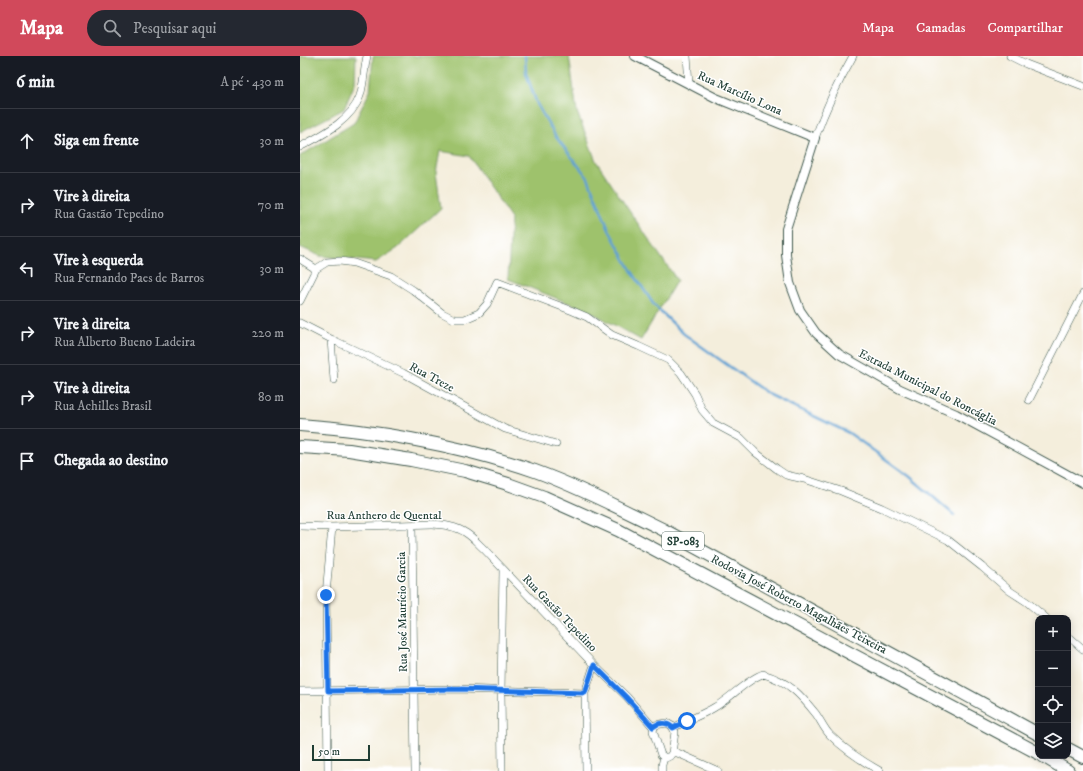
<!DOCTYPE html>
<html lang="pt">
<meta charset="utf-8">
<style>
:root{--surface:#171b24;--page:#242831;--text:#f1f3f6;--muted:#9ea1a6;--line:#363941;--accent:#d1495b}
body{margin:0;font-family:"IM FELL DW Pica",serif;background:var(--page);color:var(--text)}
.controls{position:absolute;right:12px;bottom:12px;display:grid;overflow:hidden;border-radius:8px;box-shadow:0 2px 10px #0003}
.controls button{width:36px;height:36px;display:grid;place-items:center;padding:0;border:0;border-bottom:1px solid var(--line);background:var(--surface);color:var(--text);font:20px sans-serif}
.scale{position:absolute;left:12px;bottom:10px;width:58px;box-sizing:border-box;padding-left:4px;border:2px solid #1f3d34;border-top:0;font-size:11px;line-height:14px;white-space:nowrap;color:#1f3d34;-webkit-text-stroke:3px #fff;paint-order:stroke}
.stop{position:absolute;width:12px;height:12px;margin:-9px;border:3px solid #1a73e8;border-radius:50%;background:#fff}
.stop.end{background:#1a73e8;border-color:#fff;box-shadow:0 1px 4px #0008}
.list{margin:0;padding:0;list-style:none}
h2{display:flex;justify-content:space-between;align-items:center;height:52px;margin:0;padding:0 16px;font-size:17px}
h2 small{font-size:13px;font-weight:400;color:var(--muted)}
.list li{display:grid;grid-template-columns:26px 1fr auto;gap:12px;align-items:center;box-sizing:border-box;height:64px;padding:0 16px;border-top:1px solid var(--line)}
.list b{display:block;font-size:15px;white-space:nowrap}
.list p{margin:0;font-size:13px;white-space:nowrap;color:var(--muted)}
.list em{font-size:13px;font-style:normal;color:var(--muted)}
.icon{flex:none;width:22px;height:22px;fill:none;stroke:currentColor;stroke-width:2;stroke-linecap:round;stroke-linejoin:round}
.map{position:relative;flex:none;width:783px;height:715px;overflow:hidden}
header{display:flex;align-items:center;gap:24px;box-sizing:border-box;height:56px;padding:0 20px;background:var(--accent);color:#fff}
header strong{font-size:19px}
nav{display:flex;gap:22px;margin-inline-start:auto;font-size:14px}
.search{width:280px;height:36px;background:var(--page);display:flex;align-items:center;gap:10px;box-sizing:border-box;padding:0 14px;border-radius:22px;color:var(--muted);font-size:15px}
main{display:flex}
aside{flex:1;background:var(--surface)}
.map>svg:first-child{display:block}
.green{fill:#9ec26c;stroke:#5e8050}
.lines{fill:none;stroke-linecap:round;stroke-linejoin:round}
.stream{stroke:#5ea1d3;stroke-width:2.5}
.minor-casing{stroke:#3f584d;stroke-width:8}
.tertiary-casing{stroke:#3f584d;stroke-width:10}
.motorway-casing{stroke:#3f584d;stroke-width:14}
.minor{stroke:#fff;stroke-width:7}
.tertiary{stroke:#fff;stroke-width:8}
.motorway{stroke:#fff;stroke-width:12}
.route{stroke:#1a73e8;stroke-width:5}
.labels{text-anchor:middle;stroke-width:3;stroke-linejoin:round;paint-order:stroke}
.shield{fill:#fff;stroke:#627771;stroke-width:1}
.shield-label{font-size:11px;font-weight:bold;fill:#1f3d34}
.street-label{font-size:12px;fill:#1f3d34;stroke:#fff}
</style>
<header>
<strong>Mapa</strong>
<div class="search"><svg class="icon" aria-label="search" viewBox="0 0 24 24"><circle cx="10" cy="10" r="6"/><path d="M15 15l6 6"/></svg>Pesquisar aqui</div>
<nav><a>Mapa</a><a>Camadas</a><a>Compartilhar</a></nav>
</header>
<main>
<aside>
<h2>6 min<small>A pé · 430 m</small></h2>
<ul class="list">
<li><svg class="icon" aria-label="ahead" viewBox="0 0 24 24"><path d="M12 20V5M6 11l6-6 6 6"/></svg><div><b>Siga em frente</b></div><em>30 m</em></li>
<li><svg class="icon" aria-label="right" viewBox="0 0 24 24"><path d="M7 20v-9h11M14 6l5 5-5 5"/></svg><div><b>Vire à direita</b><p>Rua Gastão Tepedino</p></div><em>70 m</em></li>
<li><svg class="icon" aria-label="left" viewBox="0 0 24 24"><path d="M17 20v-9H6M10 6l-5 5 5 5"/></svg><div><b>Vire à esquerda</b><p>Rua Fernando Paes de Barros</p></div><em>30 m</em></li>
<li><svg class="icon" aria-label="right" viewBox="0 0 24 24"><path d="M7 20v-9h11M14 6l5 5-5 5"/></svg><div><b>Vire à direita</b><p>Rua Alberto Bueno Ladeira</p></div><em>220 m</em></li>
<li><svg class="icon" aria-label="right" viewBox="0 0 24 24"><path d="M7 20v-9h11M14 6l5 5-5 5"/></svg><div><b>Vire à direita</b><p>Rua Achilles Brasil</p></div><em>80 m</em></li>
<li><svg class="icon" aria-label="arrive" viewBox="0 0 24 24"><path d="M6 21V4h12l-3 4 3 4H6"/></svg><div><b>Chegada ao destino</b></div></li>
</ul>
</aside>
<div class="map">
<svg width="783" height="715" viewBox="0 0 783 715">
<rect width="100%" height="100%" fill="#fff"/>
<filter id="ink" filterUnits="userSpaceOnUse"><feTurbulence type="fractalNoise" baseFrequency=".025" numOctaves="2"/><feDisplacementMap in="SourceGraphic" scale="8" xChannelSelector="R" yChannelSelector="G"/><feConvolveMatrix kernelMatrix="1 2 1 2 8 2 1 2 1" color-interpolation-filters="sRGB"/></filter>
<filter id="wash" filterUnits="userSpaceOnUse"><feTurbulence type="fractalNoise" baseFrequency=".012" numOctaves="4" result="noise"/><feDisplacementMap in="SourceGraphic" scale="16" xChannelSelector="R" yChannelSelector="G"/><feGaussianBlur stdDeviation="0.9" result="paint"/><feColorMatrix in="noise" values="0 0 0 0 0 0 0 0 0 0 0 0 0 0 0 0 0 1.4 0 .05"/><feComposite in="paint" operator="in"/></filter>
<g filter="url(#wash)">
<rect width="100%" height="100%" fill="#f4eedc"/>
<path class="green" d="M0,0h56l-1,27 -11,26 -44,23z
M73,0h196l8,56 19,49 34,51 47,68 -36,60 -50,-28 -83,-33 3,-61 -42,-62 -29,-5 -4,22 5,35 -43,40 -22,14 -56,-6 -20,-9v-91l54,-33 16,-32z"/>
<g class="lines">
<path class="stream" d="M225,0l1,17 11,31 19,33 32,41 21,52 22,40 23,35 30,29 84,60 81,39 60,43 45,39"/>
</g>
</g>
<g filter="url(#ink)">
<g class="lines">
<g class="minor-casing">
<path id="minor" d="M387,0l2,28
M710,0l16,8 57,22
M515,82c10,-28 23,-56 38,-82
M0,91c22,-12 51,-26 60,-51 4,-13 4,-27 7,-40
M0,203l16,10 11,-7 13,-1 14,2 37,13 22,14 29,23 12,6h11l14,-6 8,-9 10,-22 76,29 14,6 25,18 26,11 30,14 13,13 14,21 7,16 11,13 28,15 14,14 22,17 9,6 18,4 37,12 41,17 66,32 34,27 28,24 17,11 19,16
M0,245l16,-32
M0,267l31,16 72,34 102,56 51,15
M31,283l3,41
M729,344l54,-106
M0,470l32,1 100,-3c11,1 24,2 34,9 7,4 13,12 19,17l109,115 33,32 26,30
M112,470l3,245
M768,580l15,13
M0,635l158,-2 127,4
M367,667l5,3 3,6 -3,21 -2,3 -4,2 -5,-3 -8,-24 2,-6z
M373,672c14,-8 29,-13 42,-21 14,-8 34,-29 48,-33 25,7 37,20 53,40 5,7 8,15 14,21 14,14 32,26 50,36
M373,695l45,20
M28,715l-2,-176 6,-68
M202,715l-1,-80 2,-121
M286,715l-1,-78 9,-28
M362,715v-6l2,-8"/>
</g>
<g class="tertiary-casing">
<path id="tertiary" d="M335,0l81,42 99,40 -29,91v26l4,28 10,27 16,23 23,21 61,35 56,25 127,69"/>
</g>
<g class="motorway-casing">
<path id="motorway" d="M0,369c80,6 159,20 235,46 44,16 86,38 127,58l376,205
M0,391l49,3 62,10 54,11 43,13 36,13 74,33 420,223
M768,693l15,8
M743,700l25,15"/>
</g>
<use href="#minor" class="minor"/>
<use href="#tertiary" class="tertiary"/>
<use href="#motorway" class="motorway"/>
</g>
</g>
<g class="lines" filter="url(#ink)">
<path class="route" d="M26,539l2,96 130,-2 127,4 9,-28 32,32 27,30c6,-5 15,-5 20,1l14,-7"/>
</g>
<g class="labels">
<rect class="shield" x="362" y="476" width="42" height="18" rx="3"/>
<g class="shield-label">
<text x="383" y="489">SP-083</text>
</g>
<g class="street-label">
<text transform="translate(440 37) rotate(24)" y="4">Rua Marcílio Lona</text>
<text transform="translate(132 321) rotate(28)" y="4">Rua Treze</text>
<text transform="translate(628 331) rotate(27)" y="4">Estrada Municipal do Roncáglia</text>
<text x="84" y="463">Rua Anthero de Quental</text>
<text transform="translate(499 548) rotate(28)" y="4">Rodovia José Roberto Magalhães Teixeira</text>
<text transform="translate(102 556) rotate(-91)" y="4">Rua José Maurício Garcia</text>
<text transform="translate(260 557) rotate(46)" y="4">Rua Gastão Tepedino</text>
</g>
</g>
</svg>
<div class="controls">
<button>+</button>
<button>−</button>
<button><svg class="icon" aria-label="locate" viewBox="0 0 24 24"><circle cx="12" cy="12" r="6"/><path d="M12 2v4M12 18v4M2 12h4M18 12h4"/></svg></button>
<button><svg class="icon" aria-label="layers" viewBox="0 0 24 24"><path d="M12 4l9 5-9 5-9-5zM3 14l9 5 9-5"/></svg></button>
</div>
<div class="scale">50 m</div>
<div class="stop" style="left:387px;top:665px"></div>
<div class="stop end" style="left:26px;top:539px"></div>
</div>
</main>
